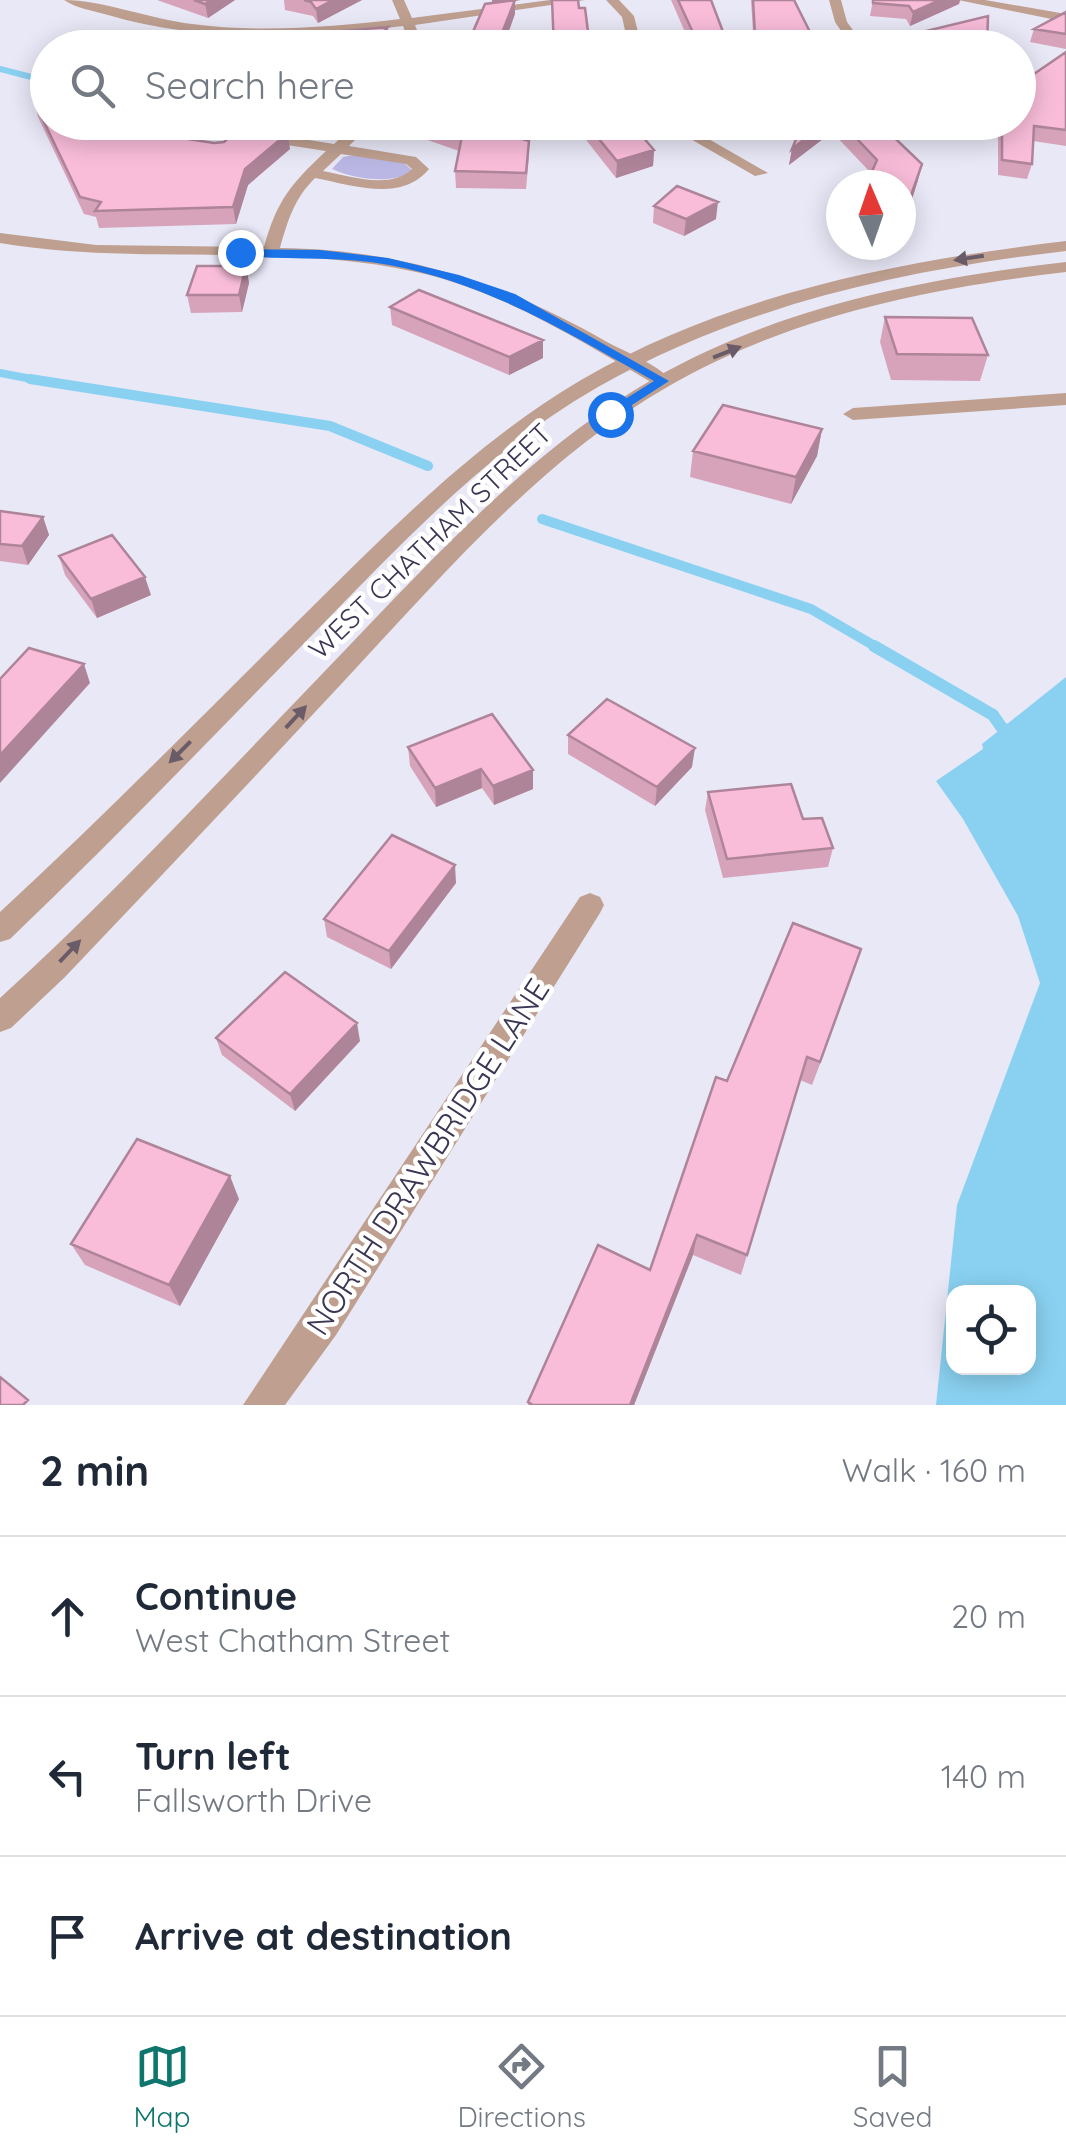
<!DOCTYPE html>
<meta charset="utf-8">
<style>
:root{--surface:#fff;--page:#f2f2f3;--text:#1f2937;--muted:#747a83;--line:#e0e1e3;--accent:#0f766e}
body{margin:0;font-family:Quicksand,sans-serif;background:var(--page);color:var(--text)}
.controls{position:absolute;right:30px;bottom:30px;display:grid;overflow:hidden;border-radius:20px;box-shadow:0 5px 25px #0003}
.controls button{width:90px;height:90px;display:grid;place-items:center;padding:0;border:0;border-bottom:2px solid var(--line);background:var(--surface);color:var(--text);font:50px sans-serif}
.compass{position:absolute;left:826px;top:170px;width:90px;height:90px;border-radius:50%;background:var(--surface);box-shadow:0 5px 25px #0003;rotate:358deg}
.stop{position:absolute;width:30px;height:30px;margin:-22px;border:8px solid #1a73e8;border-radius:50%;background:#fff}
.stop.end{background:#1a73e8;border-color:#fff;box-shadow:0 2px 10px #0008}
.list{margin:0;padding:0;list-style:none}
h2{display:flex;justify-content:space-between;align-items:center;height:130px;margin:0;padding:0 40px;font-size:42px}
h2 small{font-size:32px;font-weight:400;color:var(--muted)}
.list li{display:grid;grid-template-columns:65px 1fr auto;gap:30px;align-items:center;box-sizing:border-box;height:160px;padding:0 40px;border-top:2px solid var(--line)}
.list b{display:block;font-size:38px;white-space:nowrap}
.list p{margin:0;font-size:32px;white-space:nowrap;color:var(--muted)}
.list em{font-size:32px;font-style:normal;color:var(--muted)}
.icon{flex:none;width:55px;height:55px;fill:none;stroke:currentColor;stroke-width:2;stroke-linecap:round;stroke-linejoin:round}
.map{position:relative;flex:none;width:1066px;height:1405px;overflow:hidden}
.search{position:absolute;background:var(--surface);box-shadow:0 5px 25px #0003;left:30px;right:30px;top:30px;height:110px;display:flex;align-items:center;gap:25px;box-sizing:border-box;padding:0 35px;border-radius:55px;color:var(--muted);font-size:38px}
.sheet{height:610px;background:var(--surface)}
nav{display:flex;justify-content:space-around;align-items:center;box-sizing:border-box;height:140px;border-top:2px solid var(--line);background:var(--surface);font-size:28px;color:var(--muted)}
nav a{display:grid;justify-items:center;gap:5px}
nav .on{color:var(--accent)}
.map>svg:first-child{display:block}
.green{fill:#bbb7e4}
.water{fill:#8ad1f1;fill-rule:evenodd}
.lines{fill:none;stroke-linecap:round;stroke-linejoin:round}
.stream-far3{stroke:#8ad1f1;stroke-width:6}
.stream-far2{stroke:#8ad1f1;stroke-width:8}
.stream-far1{stroke:#8ad1f1;stroke-width:10}
.stream{stroke:#8ad1f1;stroke-width:12}
.minor{fill:#bfa090;fill-rule:evenodd}
.tertiary{fill:#bfa090;fill-rule:evenodd}
.wall{fill:#d6a3bb}
.shaded-wall{fill:#ae8499}
.building{fill:#f9bdda;stroke:#ae8499;stroke-width:2.5}
.oneway{fill:#695b68}
.route{fill:#1a73e8}
.labels{text-anchor:middle;stroke-width:9;stroke-linejoin:round;paint-order:stroke}
.street-label{font-size:28px;fill:#3a3653;stroke:#fff}
.near-street-label{font-size:32px;fill:#3a3653;stroke:#fff}
</style>
<div class="map">
<svg width="1066" height="1405" viewBox="0 0 1066 1405">
<rect width="100%" height="100%" fill="#e9e8f7"/>
<path class="green" d="M354,155l50,8 9,8c-20,14 -60,8 -81,-2l11,-12z"/>
<path class="water" d="M1066,677v728h-130l21,-200 83,-222 -22,-67 -55,-97 -27,-38 47,-32 -1,-5zM954,1292h74v76h-74z"/>
<g class="lines">
<path class="stream-far3" d="M276,48l17,-5
M0,69l35,9 13,-1"/>
<path class="stream-far2" d="M0,373l42,8"/>
<path class="stream-far1" d="M30,379l300,47 98,40
M542,519l269,90 67,39"/>
<path class="stream" d="M874,646l119,69 9,13 14,6"/>
<path class="minor" d="M64,0c38,0 87,19 128,24 68,9 140,3 208,-5l-8,-19h12l8,18 138,-18h35l-170,25 9,23h-13l-8,-22c-97,12 -201,17 -295,-11 -15,-4 -32,-7 -44,-15z
M606,0h13l15,16 8,32h-13l-7,-31z
M829,0h12l6,22 19,26h-13l-18,-26z
M958,0h27l81,14v8z
M196,122l138,22 23,-22h16l-24,24 67,11 13,12c-28,34 -77,16 -114,9 -21,21 -27,42 -35,70 120,1 224,35 327,94 21,11 49,22 66,39l-3,4h-14c-75,-44 -153,-94 -240,-113 -136,-30 -278,-6 -416,-29v-10l96,12 168,2c13,-47 27,-63 62,-96l-111,-17zM341,154l65,10 6,5c-22,21 -62,7 -89,2z
M661,122h18l89,51 -13,3z
M1066,393v12l-213,15 -10,-6 10,-6z
M590,893l10,4 4,8 -4,8 -264,422 -51,70h-42l337,-508z"/>
<path class="tertiary" d="M1066,241v10c-163,19 -324,54 -468,136 -107,61 -194,154 -279,241 -102,104 -203,210 -309,311l-10,3v-30c104,-96 203,-197 304,-297 86,-85 172,-173 277,-235 147,-86 318,-119 485,-139z
M1066,262v10c-137,16 -276,44 -397,114 -128,73 -225,188 -324,294 -93,100 -186,198 -280,297l-54,51 -11,4v-34c121,-110 233,-232 347,-350 94,-98 187,-200 306,-269 125,-72 272,-101 413,-117z"/>
</g>
<path class="wall" d="M157,0h78l-27,18z
M284,0h78l-44,23 -5,-7 -28,-6z
M671,0h40l14,37 -1,11h-32z
M751,0h43l17,34 -2,14h-55z
M873,0h87l-1,4 -49,22 -4,-7 -36,-3z
M1066,12v37l-36,-7 4,-13z
M926,31l61,17h-63z
M1066,52v94l-33,-5 -1,23 -5,15 -29,-4v-53h20z
M34,101l48,22 132,20 76,6 -42,36 -12,39 -137,4 -3,-11 -12,-3 -46,-97z
M257,122h58l-11,13 -46,-7z
M415,122h69l-3,4 48,31 -3,32 -70,-1 -1,-17 4,-20 -43,-15z
M572,122h58l24,28 -1,16 -37,12z
M803,122h75l40,58 -13,41 -34,-48 -39,-41 -43,33 3,-16z
M973,122h12l-3,13z
M654,206l62,13 -32,17 -31,-13z
M246,266l3,17 -7,29 -51,1 -4,-18z
M390,307l153,51 -34,17 -117,-50z
M885,317l103,38 -8,26 -89,-1 -11,-38z
M822,429l-5,27 -26,48 -101,-27 3,-26z
M0,511l43,6 6,18 -21,30 -28,-4z
M59,556l92,39 -54,23 -32,-43z
M492,714l41,75 -39,16 -12,-17 -46,19 -26,-41 -2,-19z
M568,735l124,32 -37,39 -87,-52z
M708,792l95,27 30,29 -5,19 -105,11 -18,-68z
M456,883l-65,86 -64,-32 -3,-18z
M861,949l-49,136 -12,-5 -59,195 -48,-20 -59,150h-106v-3l122,-132 77,-189z
M216,1038l144,3 -65,70 -73,-56z
M239,1199l-59,107 -95,-41 -14,-21z"/>
<path class="shaded-wall" d="M211,0h24l-27,18 -3,-14z
M333,0h29l-44,23 -2,-14z
M492,0h29l-6,1v13l-12,34h-7z
M940,0h20l-1,4 -49,22 3,-14z
M388,27l1,15 -5,6h-16z
M302,122h13l-11,13z
M826,122h8l-2,10 -43,33 3,-16z
M288,133l2,16 -42,36 -12,39 -3,-17 12,-38z
M654,150l-1,16 -37,12 1,-17z
M922,164l-4,16 -13,41 -4,2v-15z
M718,202l-2,17 -32,17 2,-17z
M845,245h11l-12,6z
M246,266l3,17 -7,29 -3,-17z
M543,340v18l-34,17v-18z
M822,429l-5,27 -26,48 5,-27z
M43,517l6,18 -21,30 -6,-19z
M145,577l6,18 -54,23 -6,-19z
M84,664l6,19 -90,100v-28z
M695,748l-3,19 -37,39 2,-19z
M481,769l1,19 -46,19 -1,-19z
M533,770v19l-39,16 -1,-19z
M455,865l1,18 -65,86 -2,-18z
M861,949l-8,24 -41,112 8,-23z
M357,1023l3,18 -65,70 -5,-17z
M230,1176l9,23 -59,107 -11,-21z
M697,1235l-4,20 -59,150h-4z"/>
<path class="building" d="M194,0h17l-6,4z
M304,0h29l-17,9 -5,-7z
M515,0l-19,48h-30l19,-44z
M552,0h26l1,8h6l5,39 -36,1z
M678,0h33l14,37h-30z
M753,0h41l17,34 -56,1z
M873,0h67l-27,12 -4,-6 -36,-3z
M1066,12v22l-32,-5z
M988,16l-1,32h-50l-11,-17z
M388,27l-20,21h-44l-4,-15z
M138,43l30,3 1,2h-38z
M1066,52v78l-32,-4 -2,38 -30,-4v-38h16v-37z
M48,93v29h30l136,21 10,-1 17,-16 47,7 -43,36 -12,38 -138,4 6,-9 -21,-5 -46,-96z
M421,122h52l-1,2 57,17 -3,32 -71,-2 7,-35z
M585,122h45l24,28 -37,11z
M803,122h23l-34,27z
M841,122h37l44,42 -14,40 -7,4v-23h-35l11,-25z
M677,186l41,16 -32,17 -32,-13z
M197,266h49l-7,29h-52z
M419,290l124,50 -34,17 -119,-50z
M885,317l87,1 16,37 -91,-1z
M723,405l99,24 -26,48 -103,-26z
M0,511l43,6 -21,29 -22,-2z
M112,535l33,42 -54,22 -32,-43z
M29,648l55,16 -84,91v-76z
M607,699l88,49 -38,39 -89,-52z
M492,714l41,56 -40,16 -12,-17 -46,19 -27,-41z
M791,784l12,35 19,-1 11,30 -106,11 -19,-67z
M392,835l63,30 -66,86 -65,-32z
M793,923l68,26 -41,113 -13,-5 -60,198 -50,-20 -67,170h-97l-5,-3 70,-157 52,25 66,-193 11,4z
M285,972l72,51 -67,71 -74,-56z
M137,1139l93,37 -61,109 -98,-41z
M0,1377l28,23 -5,5h-23z"/>
<defs><path id="oneway-solid" d="M-6-.8H1V-3.2L6.5 0L1 3.2V.8H-6Z" transform="scale(2.5)"/></defs>
<g class="oneway">
<use href="#oneway-solid" transform="translate(969 258) rotate(171)"/>
<use href="#oneway-solid" transform="translate(727 352) rotate(-22)"/>
<use href="#oneway-solid" transform="translate(296 717) rotate(-47)"/>
<use href="#oneway-solid" transform="translate(180 752) rotate(135)"/>
<use href="#oneway-solid" transform="translate(70 951) rotate(-46)"/>
</g>
<path class="route" d="M240,249l80,1 68,8 71,17 56,19 154,87 -54,35h-9v-5l48,-30c-88,-49 -164,-97 -265,-116 -51,-10 -103,-4 -153,-10z"/>
<g class="labels">
<g class="street-label">
<text transform="translate(430 541) rotate(-44)" y="10">WEST CHATHAM STREET</text>
</g>
<g class="near-street-label">
<text transform="translate(428 1157) rotate(-57)" y="11">NORTH DRAWBRIDGE LANE</text>
</g>
</g>
</svg>
<div class="controls">
<button><svg class="icon" aria-label="locate" viewBox="0 0 24 24"><circle cx="12" cy="12" r="6"/><path d="M12 2v4M12 18v4M2 12h4M18 12h4"/></svg></button>
</div>
<svg class="compass" viewBox="-18 -18 36 36"><path d="M0-13l5 13h-10z" fill="#e53935"/><path d="M0 13l5-13h-10z" fill="#747a83"/></svg>
<div class="stop" style="left:610px;top:414px"></div>
<div class="stop end" style="left:240px;top:252px"></div>
<div class="search"><svg class="icon" aria-label="search" viewBox="0 0 24 24"><circle cx="10" cy="10" r="6"/><path d="M15 15l6 6"/></svg>Search here</div>
</div>
<section class="sheet">
<h2>2 min<small>Walk · 160 m</small></h2>
<ul class="list">
<li><svg class="icon" aria-label="ahead" viewBox="0 0 24 24"><path d="M12 20V5M6 11l6-6 6 6"/></svg><div><b>Continue</b><p>West Chatham Street</p></div><em>20 m</em></li>
<li><svg class="icon" aria-label="left" viewBox="0 0 24 24"><path d="M17 20v-9H6M10 6l-5 5 5 5"/></svg><div><b>Turn left</b><p>Fallsworth Drive</p></div><em>140 m</em></li>
<li><svg class="icon" aria-label="arrive" viewBox="0 0 24 24"><path d="M6 21V4h12l-3 4 3 4H6"/></svg><div><b>Arrive at destination</b></div></li>
</ul>
</section>
<nav>
<a class="on"><svg class="icon" aria-label="map" viewBox="0 0 24 24"><path d="M3 6l6-2 6 2 6-2v14l-6 2-6-2-6 2zM9 4v14M15 6v14"/></svg>Map</a>
<a><svg class="icon" aria-label="directions" viewBox="0 0 24 24"><path d="M12 3l9 9-9 9-9-9zM9 14v-3h6M13 9l2 2-2 2"/></svg>Directions</a>
<a><svg class="icon" aria-label="saved" viewBox="0 0 24 24"><path d="M7 4h10v16l-5-4-5 4z"/></svg>Saved</a>
</nav>
